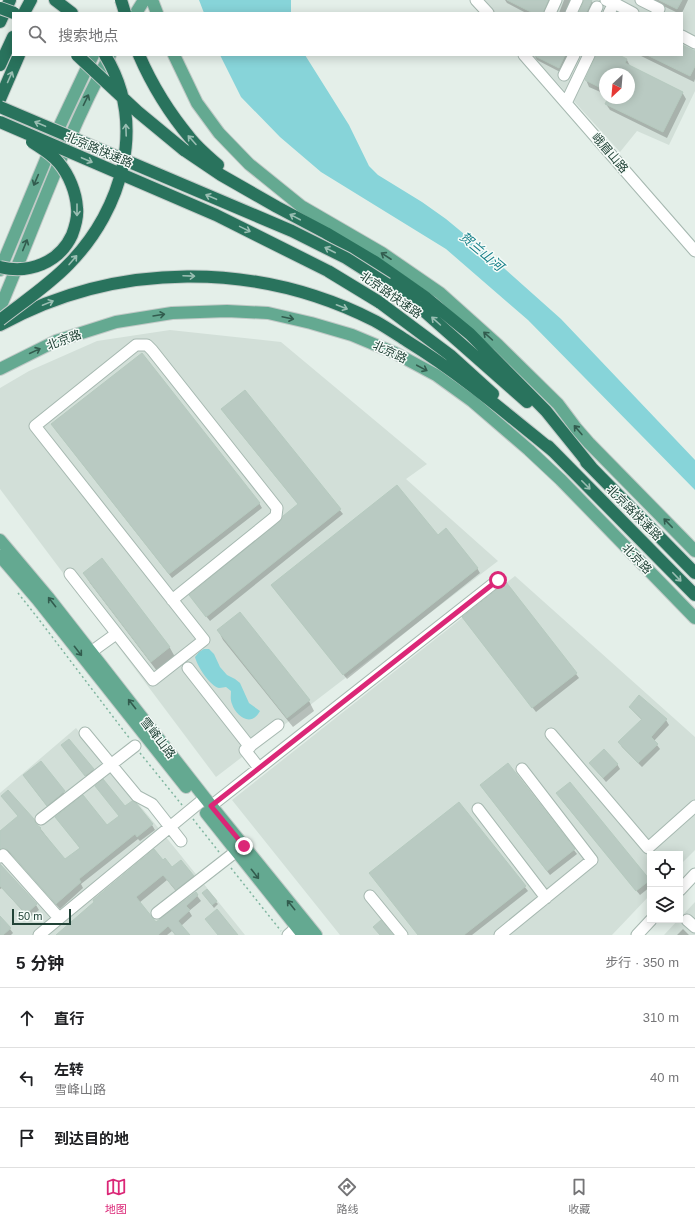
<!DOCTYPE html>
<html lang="zh">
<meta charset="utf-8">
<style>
:root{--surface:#fff;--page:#f2f2f2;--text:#202124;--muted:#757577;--line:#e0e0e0;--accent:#db2777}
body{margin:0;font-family:Helvetica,"Noto Sans SC",sans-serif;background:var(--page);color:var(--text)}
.controls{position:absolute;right:12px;bottom:12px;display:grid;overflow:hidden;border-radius:0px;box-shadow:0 2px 10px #0003}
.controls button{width:36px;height:36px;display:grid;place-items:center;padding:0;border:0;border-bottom:1px solid var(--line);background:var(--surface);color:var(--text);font:20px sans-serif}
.compass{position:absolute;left:599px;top:68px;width:36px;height:36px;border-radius:50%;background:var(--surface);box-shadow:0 2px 10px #0003;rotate:206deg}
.scale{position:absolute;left:12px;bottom:10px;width:59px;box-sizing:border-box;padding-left:4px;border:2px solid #214337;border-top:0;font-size:11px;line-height:14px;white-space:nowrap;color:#214337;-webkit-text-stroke:3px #f5fbf8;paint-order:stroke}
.stop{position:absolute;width:12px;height:12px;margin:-9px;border:3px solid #db2777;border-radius:50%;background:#fff}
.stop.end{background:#db2777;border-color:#fff;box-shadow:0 1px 4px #0008}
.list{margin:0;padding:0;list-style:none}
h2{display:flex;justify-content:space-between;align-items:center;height:52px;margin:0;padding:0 16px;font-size:17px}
h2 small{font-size:13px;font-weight:400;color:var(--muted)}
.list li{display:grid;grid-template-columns:26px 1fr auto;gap:12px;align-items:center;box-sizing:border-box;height:60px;padding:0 16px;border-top:1px solid var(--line)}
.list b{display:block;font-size:15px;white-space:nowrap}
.list p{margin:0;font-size:13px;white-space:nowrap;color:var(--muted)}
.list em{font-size:13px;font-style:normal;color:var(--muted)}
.icon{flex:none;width:22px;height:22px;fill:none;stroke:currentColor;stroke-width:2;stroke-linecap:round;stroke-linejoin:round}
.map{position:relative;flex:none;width:695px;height:935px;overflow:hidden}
.search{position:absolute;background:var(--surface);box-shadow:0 2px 10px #0003;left:12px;right:12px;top:12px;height:44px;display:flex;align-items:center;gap:10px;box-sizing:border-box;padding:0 14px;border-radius:0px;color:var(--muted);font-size:15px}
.sheet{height:232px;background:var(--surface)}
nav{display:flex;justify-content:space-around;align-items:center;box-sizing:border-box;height:56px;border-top:1px solid var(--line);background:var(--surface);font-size:11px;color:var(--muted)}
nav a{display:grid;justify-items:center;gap:2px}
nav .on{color:var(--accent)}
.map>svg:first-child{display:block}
.built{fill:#d2dfd8;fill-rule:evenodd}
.water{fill:#87d4d9}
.shadow{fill:#0003}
.building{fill:#b9cac2;stroke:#b6cabf}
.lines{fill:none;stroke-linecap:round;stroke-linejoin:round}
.minor-casing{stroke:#a6b8b0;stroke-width:13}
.major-casing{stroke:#c1cac7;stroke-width:14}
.highway-casing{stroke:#c1cac7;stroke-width:14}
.path{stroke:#81b6a1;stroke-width:1.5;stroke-dasharray:2 3;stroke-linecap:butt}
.minor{stroke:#fff;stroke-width:11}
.major{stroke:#64a991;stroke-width:12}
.highway{stroke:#29735d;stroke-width:12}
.highway-bridge-casing{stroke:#c1cac7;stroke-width:14;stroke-linecap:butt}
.highway-bridge{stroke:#29735d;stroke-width:12}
.oneway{stroke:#99beb2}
.oneway2{stroke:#325c4e}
.route{stroke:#db2777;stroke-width:5}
.labels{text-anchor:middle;stroke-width:3;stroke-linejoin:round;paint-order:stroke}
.street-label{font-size:12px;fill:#214337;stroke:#f5fbf8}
.water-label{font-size:13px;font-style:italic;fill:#137e87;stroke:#f5fbf8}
</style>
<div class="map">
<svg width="695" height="935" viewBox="0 0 695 935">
<rect width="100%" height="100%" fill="#e4efe9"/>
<path class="built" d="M481,0h214v91l-26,54 -32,-14 -17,21 -88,-97h150v-42h-189zM605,74h24v24h-24z
M170,330l111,12 146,122 -21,15 92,82 -282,216 -216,-288v-101l29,-17 68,-30z
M515,576l180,161v113l-15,15v-11h-30v41l-38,40h-272l-108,-135z
M76,728l98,119 71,88h-245v-142z
M695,902v33h-31l14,-15h2v-2z"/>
<path class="water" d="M199,0h92v13h-87z
M220,55h85l44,70 20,41 9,9 44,27 24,17 41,34 74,66 134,141v30l-167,-170 -82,-71 -125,-77 -41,-35 -39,-40z
M204,649h5l5,5 6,13 7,8 8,4 5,4 9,20 11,8c-9,17 -24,5 -28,-7 -2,-5 -1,-9 -1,-13l-5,-4c-2,0 -4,1 -7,1 -9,-2 -22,-22 -24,-31l4,-5z"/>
<path class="shadow" d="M505,0h51l-8,13h-22l-19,-10z
M564,0h13l-8,13h-10z
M584,0h7l4,6 -4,7h-11z
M651,0h37l-6,13h-4z
M682,46l13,6v27l-1,3 -55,-27h43z
M534,55h37l-9,18 -25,-13z
M597,55h20l10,5 3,6 52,26 4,7 -19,39 -57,-28 -4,-6 3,-6h20v-24h-24v20l-16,-7 -3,-7z
M245,391l98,123 -133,107 -17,-21 88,-78 18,-17 -74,-91z
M55,429l204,74 3,5 -90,70z
M438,536l39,32 3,5 -133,106 -75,-93z
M102,560l68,88 5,9 -18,14 -67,-88 -6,-10z
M463,618l113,56 3,4 -43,34z
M218,630l91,71 5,10 -21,16 -70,-87z
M639,696l27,24 3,5 -15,16 6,8 -18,18 -20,-20 -3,-5 23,-22 -9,-9 -3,-4z
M62,746l31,24 2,4 -6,6z
M41,762l26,35 -17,13 -26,-34z
M590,763l27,1 3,5 -14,13z
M570,783l79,98 1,6 -10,8 -80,-97z
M481,786l93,64 3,4 -27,21z
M2,796l38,32 25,33 15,-13 -24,-31 51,10 13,-10 5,-9 27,17 3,5 -15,11 -2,-2 -57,45 2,4 -23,21 -48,-54 -5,-3 -7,4v-23l19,-16z
M459,803l69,88 -56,44h-53z
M163,861l9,7 21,8 3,6 -17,13 -12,-15 -28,23 17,20 39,-30 6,8 -12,10 3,5 -11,10 8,9h-14l-3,-4 -5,4h-110z
M0,865l36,40 3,5 -10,8 -27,-30 -2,1z
M205,896l11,6 2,2 -4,4z
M0,918l10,11 3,4 -2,2h-11z
M683,929l6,6h-12z"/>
<path class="building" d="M507,0h41l-5,13h-10z
M584,0h8l-6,13h-7z
M659,0h23l-5,9z
M682,45l13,6v15l-5,10 -43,-21h35z
M533,55h32l-6,13z
M596,55h23l8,4 -2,4 58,29 -20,40 -58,-28 3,-6h21v-24h-24v16l-20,-10z
M142,353l118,150 -91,71 -118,-150z
M245,390l96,119 -135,108 -17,-22 91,-74 3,-5 15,-12 -77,-95z
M397,485l41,50 8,-7 32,40 -135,107 -72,-90z
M102,558l68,89 -19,15 -68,-89z
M506,582l71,91 -45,35 -70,-91z
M240,612l70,88 -23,18 -70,-88z
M639,695l28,24 -16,18 7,7 -20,19 -20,-21 24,-23 -13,-12z
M69,739l25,30 -9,7 -24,-31z
M604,749l14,15 -15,14 -14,-15z
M41,761l24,30 -18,15 -24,-31z
M508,763l67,86 -28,22 -67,-86z
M103,779l22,27 7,-5 4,2 17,21 -16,13 -2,-3 -56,45 2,3 -25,22 -48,-54 -5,-2 -3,1v-18l18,-15 -17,-20 7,-6 26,29 2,5 5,4 -1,1 25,30 15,-11 -25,-31 28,-22 24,30 12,-9 -24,-30z
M570,782l80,98 -14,11 -80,-98z
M459,802l67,84 -62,49h-46l-49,-62z
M154,849l9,11 2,-2 7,9 9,-7 13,16 -18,14 -13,-15 -27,22 20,25 40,-30 2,3 -12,11 4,4 -12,11 12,14h-14l-8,-9 -10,9h-102l38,-33 -1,-2z
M0,864l37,40 -11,10 -26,-28z
M207,889l10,12 -5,4 -10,-12z
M217,909l21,26h-20l-13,-16z
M0,916l11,12 -8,7h-3z
M381,920l12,15h-13l-7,-8z"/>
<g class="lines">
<g class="minor-casing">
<path id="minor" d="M476,0l12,13
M606,0l8,3 -5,10
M615,0l-1,3 19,10
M641,0l18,9 -2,4
M550,13l6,-13
M571,13l6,-13
M594,13l3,-6
M682,36l13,7
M524,55l171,196
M564,75l10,-20
M566,103l23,-48
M70,574l83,106 51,-40 -169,-214 101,-81h11l5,5 125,158 -1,8 -6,5 -98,79
M91,652l25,-18
M188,668l62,79
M85,733l52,63 15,8 29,37
M551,734l97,114 47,-42
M259,768l-14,-18 33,-25
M211,806l287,-226
M478,809l68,89
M41,819l94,-73
M0,857l3,-2 56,63
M680,890l15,-16
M370,896l32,39
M157,913l86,-67
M687,920l8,7
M39,935l166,-137
M288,935l9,-8
M500,935l92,-75 -70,-91
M637,935l14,-15"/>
</g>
<g class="major-casing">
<path id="major" d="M152,0l5,13
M136,13l8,-13
M174,55l23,48 22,30 30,31 52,42 81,47 58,40 58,52 60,59 18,24 13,15 106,108
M0,270l61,-147 32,-68
M0,308c36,-85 66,-172 110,-253
M0,369l56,-28 60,-19 56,-9 55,-2 41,2 43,10 41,12 43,18 41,22 36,26 57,49 32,30 134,138
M0,540l48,57 157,201 111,137
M0,556l37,43 149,188
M206,813l97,122"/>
</g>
<g class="highway-casing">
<path id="highway" d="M55,0l17,13
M24,13l7,-13
M0,22l10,-22
M139,55c13,30 31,59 52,84 8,10 18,18 27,26
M0,65l13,-28
M0,99l19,-44
M184,150l37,25 56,32 49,26 49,29 50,35 45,37 76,77 46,57
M387,284l38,28 102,90
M379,302l71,53 43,39
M0,325c117,-64 257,-64 375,-4 11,6 21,13 32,20 52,32 99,72 147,111
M548,446l147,149
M586,462l109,111"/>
</g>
<path class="path" d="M18,593l19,24 93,122
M140,753l42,52
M193,819l26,33
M231,868l50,63"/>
<use href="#minor" class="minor"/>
<use href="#major" class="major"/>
<use href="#highway" class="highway"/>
<g class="highway-bridge-casing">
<path id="highway-bridge" d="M121,0l4,13
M0,8l14,5
M77,55l61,57 46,38
M0,107l292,124 54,27 41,26
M0,122l216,93 112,56 51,31
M0,267c29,7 59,-4 72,-32 3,-8 6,-19 5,-27 -1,-16 -8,-33 -18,-45 -7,-9 -18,-15 -27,-21
M0,320c23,-18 49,-35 69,-56 54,-55 78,-140 36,-209"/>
</g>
<use href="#highway-bridge" class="highway-bridge"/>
</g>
<defs><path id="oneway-shaft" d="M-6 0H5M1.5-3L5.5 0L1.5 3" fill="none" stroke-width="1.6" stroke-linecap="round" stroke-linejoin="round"/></defs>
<g class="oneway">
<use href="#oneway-shaft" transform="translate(10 77) rotate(-66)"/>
<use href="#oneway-shaft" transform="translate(40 124) rotate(-157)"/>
<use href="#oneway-shaft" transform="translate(126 130) rotate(-92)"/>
<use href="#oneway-shaft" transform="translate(192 140) rotate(-132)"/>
<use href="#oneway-shaft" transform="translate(87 160) rotate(23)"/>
<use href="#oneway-shaft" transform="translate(211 197) rotate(-157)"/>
<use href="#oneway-shaft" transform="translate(77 210) rotate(90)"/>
<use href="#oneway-shaft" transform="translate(295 217) rotate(-152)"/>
<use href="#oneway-shaft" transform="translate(245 229) rotate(26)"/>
<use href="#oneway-shaft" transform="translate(330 250) rotate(-153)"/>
<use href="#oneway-shaft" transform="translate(73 260) rotate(-49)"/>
<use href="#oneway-shaft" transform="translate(189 276) rotate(2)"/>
<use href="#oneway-shaft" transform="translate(48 303) rotate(-22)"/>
<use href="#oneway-shaft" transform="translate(342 307) rotate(21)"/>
<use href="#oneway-shaft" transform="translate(436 321) rotate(-138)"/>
<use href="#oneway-shaft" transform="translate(586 485) rotate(45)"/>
<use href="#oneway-shaft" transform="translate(677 577) rotate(46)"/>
</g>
<g class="oneway2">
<use href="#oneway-shaft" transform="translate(86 100) rotate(-64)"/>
<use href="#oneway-shaft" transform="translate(36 180) rotate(113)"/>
<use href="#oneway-shaft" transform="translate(25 245) rotate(-68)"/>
<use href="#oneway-shaft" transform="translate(386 256) rotate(-147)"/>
<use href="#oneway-shaft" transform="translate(159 315) rotate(-9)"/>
<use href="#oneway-shaft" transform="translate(288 318) rotate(12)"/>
<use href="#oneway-shaft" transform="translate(488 336) rotate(-138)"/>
<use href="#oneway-shaft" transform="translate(35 351) rotate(-25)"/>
<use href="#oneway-shaft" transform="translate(422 368) rotate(28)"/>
<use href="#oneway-shaft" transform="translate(578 430) rotate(-131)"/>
<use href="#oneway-shaft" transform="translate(668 523) rotate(-134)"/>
<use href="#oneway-shaft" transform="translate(52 602) rotate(-128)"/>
<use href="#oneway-shaft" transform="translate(78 651) rotate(52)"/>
<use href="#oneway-shaft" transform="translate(132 704) rotate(-128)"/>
<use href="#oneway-shaft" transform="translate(255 874) rotate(52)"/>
<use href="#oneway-shaft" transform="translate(291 905) rotate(-129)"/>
</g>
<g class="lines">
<path class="route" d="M244,846l-33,-40 287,-226"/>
</g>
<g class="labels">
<g class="street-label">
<text transform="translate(99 150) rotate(23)" y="4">北京路快速路</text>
<text transform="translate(610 153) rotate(49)" y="4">峨眉山路</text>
<text transform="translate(391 295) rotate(35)" y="4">北京路快速路</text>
<text transform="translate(64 340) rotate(-20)" y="4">北京路</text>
<text transform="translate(390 352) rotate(25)" y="4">北京路</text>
<text transform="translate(634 513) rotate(45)" y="4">北京路快速路</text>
<text transform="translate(637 559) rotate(46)" y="4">北京路</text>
<text transform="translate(158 738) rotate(52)" y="4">雪峰山路</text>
</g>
<g class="water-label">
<text transform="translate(482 251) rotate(40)" y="5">贺兰山河</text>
</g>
</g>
</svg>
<div class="controls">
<button><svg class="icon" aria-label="locate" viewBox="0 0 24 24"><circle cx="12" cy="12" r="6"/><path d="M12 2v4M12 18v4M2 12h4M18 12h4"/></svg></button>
<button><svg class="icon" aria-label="layers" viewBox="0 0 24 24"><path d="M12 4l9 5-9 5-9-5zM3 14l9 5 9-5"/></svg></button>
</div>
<svg class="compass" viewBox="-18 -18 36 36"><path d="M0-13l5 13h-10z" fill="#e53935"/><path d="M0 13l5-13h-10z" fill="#757577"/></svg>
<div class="scale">50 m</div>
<div class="stop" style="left:498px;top:580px"></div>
<div class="stop end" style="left:244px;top:846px"></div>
<div class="search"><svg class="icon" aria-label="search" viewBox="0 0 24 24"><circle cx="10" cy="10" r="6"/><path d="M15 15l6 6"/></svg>搜索地点</div>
</div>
<section class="sheet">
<h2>5 分钟<small>步行 · 350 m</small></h2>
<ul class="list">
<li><svg class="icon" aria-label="ahead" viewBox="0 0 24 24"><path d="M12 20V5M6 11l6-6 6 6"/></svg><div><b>直行</b></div><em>310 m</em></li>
<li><svg class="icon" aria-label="left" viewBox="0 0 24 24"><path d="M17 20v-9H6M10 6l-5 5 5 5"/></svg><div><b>左转</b><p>雪峰山路</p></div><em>40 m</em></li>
<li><svg class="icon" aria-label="arrive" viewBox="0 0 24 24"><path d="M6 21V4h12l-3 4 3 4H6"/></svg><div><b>到达目的地</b></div></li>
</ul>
</section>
<nav>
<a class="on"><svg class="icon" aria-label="map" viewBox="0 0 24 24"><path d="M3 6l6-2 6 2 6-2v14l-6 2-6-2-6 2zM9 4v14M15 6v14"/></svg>地图</a>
<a><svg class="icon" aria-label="directions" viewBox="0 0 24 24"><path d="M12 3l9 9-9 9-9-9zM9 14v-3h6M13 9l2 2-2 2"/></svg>路线</a>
<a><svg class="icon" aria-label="saved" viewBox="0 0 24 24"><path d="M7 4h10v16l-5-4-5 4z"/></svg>收藏</a>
</nav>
